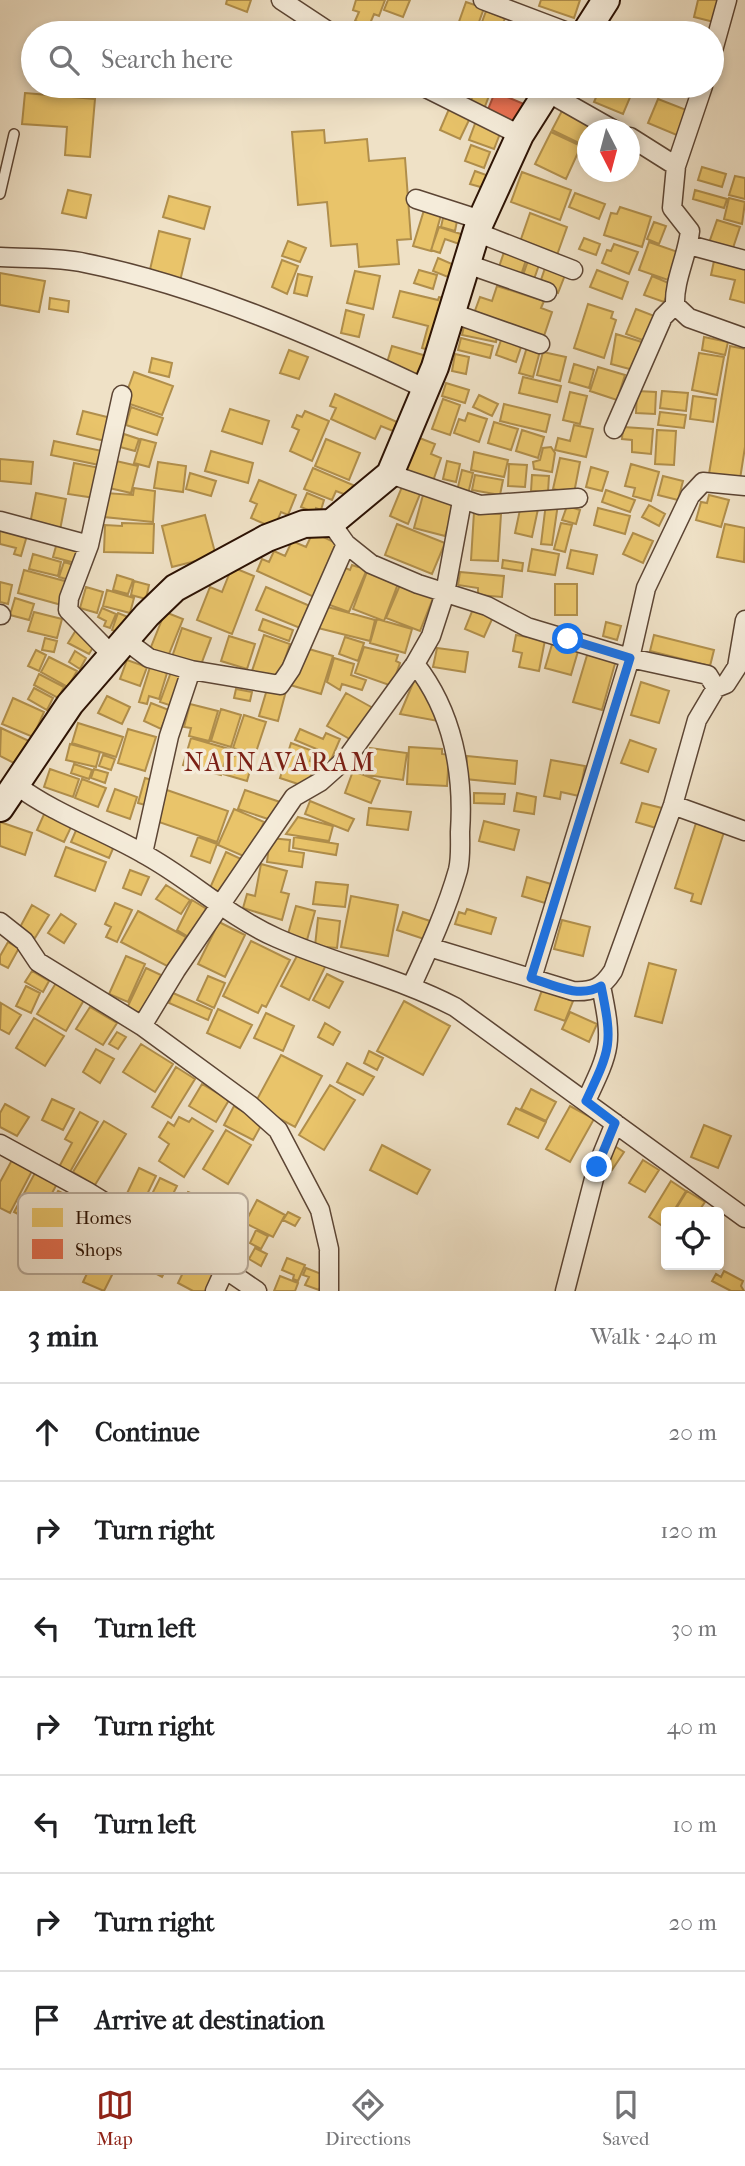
<!DOCTYPE html>
<meta charset="utf-8">
<style>
:root{--surface:#fff;--page:#f2f2f2;--text:#202124;--muted:#757577;--line:#e0e0e0;--accent:#8f2418}
body{margin:0;font-family:"IM FELL French Canon",serif;background:var(--page);color:var(--text)}
.controls{position:absolute;right:21px;bottom:21px;display:grid;overflow:hidden;border-radius:7px;box-shadow:0 4px 10px #0003}
.controls button{width:63px;height:63px;display:grid;place-items:center;padding:0;border:0;border-bottom:2px solid var(--line);background:var(--surface);color:var(--text);font:35px sans-serif}
.compass{position:absolute;left:577px;top:119px;width:63px;height:63px;border-radius:50%;background:var(--surface);box-shadow:0 4px 10px #0003;rotate:174deg}
.stop{position:absolute;width:21px;height:21px;margin:-16px;border:5px solid #1a73e8;border-radius:50%;background:#fff}
.stop.end{background:#1a73e8;border-color:#fff;box-shadow:0 2px 7px #0008}
.list{margin:0;padding:0;list-style:none}
h2{display:flex;justify-content:space-between;align-items:center;height:91px;margin:0;padding:0 28px;font-size:30px}
h2 small{font-size:23px;font-weight:400;color:var(--muted)}
.list li{display:grid;grid-template-columns:46px 1fr auto;gap:21px;align-items:center;box-sizing:border-box;height:98px;padding:0 28px;border-top:2px solid var(--line)}
.list b{display:block;font-size:26px;white-space:nowrap}
.list em{font-size:23px;font-style:normal;color:var(--muted)}
.icon{flex:none;width:38px;height:38px;fill:none;stroke:currentColor;stroke-width:2;stroke-linecap:round;stroke-linejoin:round}
.map{position:relative;flex:none;width:745px;height:1291px;overflow:hidden}
.search{position:absolute;background:var(--surface);box-shadow:0 4px 10px #0003;left:21px;right:21px;top:21px;height:77px;display:flex;align-items:center;gap:18px;box-sizing:border-box;padding:0 24px;border-radius:38px;color:var(--muted);font-size:26px}
.sheet{height:777px;background:var(--surface)}
nav{display:flex;justify-content:space-around;align-items:center;box-sizing:border-box;height:98px;border-top:2px solid var(--line);background:var(--surface);font-size:19px;color:var(--muted)}
nav a{display:grid;justify-items:center;gap:4px}
nav .on{color:var(--accent)}
.map>svg:first-child{display:block}
.homes{fill:#e9c46a;stroke:#b08e4b;stroke-width:2}
.shops{fill:#e76f51;stroke:#af533a;stroke-width:2}
.lines{fill:none;stroke-linecap:round;stroke-linejoin:round}
.lane-casing{stroke:#5c4534;stroke-width:12}
.street-casing{stroke:#5c4534;stroke-width:21}
.secondary-casing{stroke:#2b1103;stroke-width:30}
.lane{stroke:#f5ecda;stroke-width:9}
.street{stroke:#f5ecda;stroke-width:18}
.secondary{stroke:#f5ecda;stroke-width:26}
.route{stroke:#1a73e8;stroke-width:9}
.labels{text-anchor:middle;stroke-width:7;stroke-linejoin:round;paint-order:stroke}
.quarter-label{font-size:26px;letter-spacing:2px;fill:#7a1f14;stroke:#f5ecda}
.key{fill:#f5ecda;stroke:#b8aa9a;stroke-width:2}
.key-label{font-size:19px;fill:#2b1103}
</style>
<div class="map">
<svg width="745" height="1291" viewBox="0 0 745 1291">
<rect width="100%" height="100%" fill="#efe1c6"/>
<filter id="stains"><feTurbulence type="fractalNoise" baseFrequency=".00286" numOctaves="4"/><feColorMatrix values="0 0 0 0 .2 0 0 0 0 .09 0 0 0 0 .02 0 0 0 .5 -.17"/></filter>
<radialGradient id="worn" r=".72"><stop offset=".6" stop-color="#630" stop-opacity="0"/><stop offset="1" stop-color="#630" stop-opacity=".3"/></radialGradient>
<path class="homes" d="M227,0h24l-4,12 -21,-8z
M356,0h29l-6,16 -5,-2 -5,12 -14,-5 4,-9 -6,-2z
M388,0h22l-7,17 -19,-7z
M541,0h39l-6,18 -35,-12z
M698,0h21l-5,22 -20,-5z
M466,2l18,6 -9,25h-20z
M486,11l19,7 -6,15h-21z
M511,17l23,7 -3,9h-25z
M601,86l33,2 -11,26 -29,-12z
M476,87l14,6 -6,16 -14,-6z
M25,93l70,6 -5,58 -25,-2 2,-28 -45,-3z
M658,99l31,12 -10,25 -31,-13z
M564,107l30,15 -6,8 -5,15 -31,-15z
M449,109l21,9 -10,21 -20,-9z
M476,121l25,10 -7,18 -25,-9z
M324,130l1,13 42,-4 2,22 36,-3 6,81 -14,1 2,24 -40,3 -2,-23 -26,2 -4,-44 -29,3 -6,-73z
M551,132l30,14 -15,33 -31,-15z
M471,145l19,7 -6,16 -19,-7z
M702,167l24,7 -4,13 -24,-7z
M475,171l14,5 -5,12 -14,-4z
M522,172l49,18 -11,30 -49,-18z
M735,176l10,2v21l-16,-4z
M68,190l23,5 -5,23 -24,-5z
M695,190l32,9 -3,9 -31,-9z
M575,193l30,11 -6,15 -30,-12z
M169,196l41,11 -6,22 -41,-12z
M729,198l16,4 -3,22 -18,-5z
M620,207l31,10 -9,30 -38,-12 7,-22 6,1z
M424,210l17,5 -10,36 -18,-5z
M530,213l37,14 -10,28 -37,-13z
M443,218l14,3 -2,10 -14,-4z
M717,220l23,7 -8,24 -23,-8z
M654,222l12,4 -7,18 -12,-5z
M439,227l25,8 -2,10 -17,-6 -5,14 -9,-3z
M159,231l31,8 -10,42 -31,-7z
M584,238l16,6 -4,11 -17,-6z
M288,241l18,7 -6,14 -18,-6z
M649,242l29,10 -10,28 -29,-10z
M614,244l24,8 -9,22 -27,-11 5,-13 4,1z
M505,249l22,8 -7,21 -22,-8z
M438,258l14,6 -4,13 -15,-6z
M529,258l11,4 -7,20 -11,-4z
M282,260l16,6 -11,28 -15,-7z
M714,261l31,7v35l-15,-4 5,-19 -24,-5z
M545,268l20,7 -7,18 -19,-7z
M419,270l18,5 -4,14 -19,-6z
M597,270l31,12 -6,17 -32,-12z
M355,271l25,5 -7,33 -26,-6z
M0,273l45,8 -6,31 -39,-7z
M298,274l14,3 -5,19 -13,-3z
M652,276l19,8 -7,18 -20,-7z
M497,286l47,15 -3,7 11,4 -9,27 -70,-23 7,-19 12,4z
M400,291l38,9 1,-3 7,1 -13,53 -11,-3 6,-22 -35,-9z
M50,298l19,3 -1,11 -19,-3z
M588,304l25,8 -2,6 5,2 -12,38 -30,-10z
M636,309l21,8 -9,25 -22,-8z
M346,310l18,5 -5,22 -18,-4z
M465,321l34,7 -3,14 -34,-7z
M616,334l29,9 -8,28 -26,-7z
M502,337l20,7 -6,18 -20,-7z
M704,337l24,5 -3,13 -23,-5z
M461,338l32,8 -3,12 -32,-8z
M392,346l38,11 -5,19 -39,-10z
M730,346l15,3v98l-5,32 -31,-5z
M527,347l13,4 -7,26 -14,-4z
M289,350l19,7 -9,22 -19,-6z
M543,352l23,5 -6,24 -23,-6z
M699,353l25,4 -7,38 -25,-5z
M455,354l14,3 -3,17 -14,-3z
M152,358l20,5 -3,14 -20,-5z
M574,364l20,6 -5,18 -20,-6z
M598,367l27,8 -8,25 -27,-9z
M134,372l39,14 -11,29 -32,-11 -2,6 -7,-2z
M523,377l38,9 -4,16 -38,-9z
M446,383l23,7 -4,13 -23,-7z
M637,391l19,1 -1,22 -19,-1z
M662,391l26,2 -2,18 -26,-3z
M570,392l17,4 -7,28 -17,-4z
M335,394l62,28 -4,9 -12,-5 -6,13 -44,-20 5,-11 -6,-2z
M479,395l19,9 -6,12 -19,-9z
M693,396l23,3 -3,23 -23,-3z
M443,399l17,6 -10,30 -18,-6z
M504,404l46,11 -4,17 -46,-11z
M131,407l32,11 -6,17 -31,-10z
M230,409l39,12 -7,23 -40,-13z
M83,411l28,7 -6,23 -28,-7z
M305,411l24,10 -17,40 -22,-10 9,-21 -7,-3 5,-12 5,2z
M660,412l26,3 -2,13 -26,-3z
M468,413l19,6 -8,23 -25,-9 5,-14 6,2z
M494,422l24,7 -7,21 -23,-7z
M574,425l19,4 -7,28 -31,-7 3,-12 12,3z
M623,427l30,2 -2,25 -19,-2v-12l-10,-1z
M522,430l22,7 -6,21 -22,-7z
M657,430l19,1 -2,34 -19,-1z
M124,434l15,5 -4,12 -15,-4z
M417,437l18,7 -4,10 10,4 -8,23 -29,-11z
M141,439l15,4 -7,24 -15,-4z
M326,439l34,14 -11,27 -34,-14z
M54,441l48,10 -3,14 -48,-10z
M551,447l4,6 -3,19 -18,-3 -1,-7 7,-2 3,-12z
M211,451l42,12 -5,20 -43,-12z
M474,452l34,8 -4,17 -33,-7z
M560,458l20,4 -6,31 -21,-4z
M0,459l33,3 -2,22 -31,-3z
M116,461l22,5 -7,27 -22,-5z
M447,461l13,3 -4,18 -13,-3z
M158,462l28,4 -3,26 -29,-4z
M74,463l26,5 -5,30 -27,-4z
M509,464l18,1 -2,22 -17,-1z
M631,464l28,8 -8,29 -18,-5 2,-8 -10,-2z
M591,467l17,5 -6,19 -16,-4z
M313,468l40,17 -4,11 -13,-5 -4,9 -28,-11z
M462,470l11,3 -5,21 -11,-3z
M190,473l26,8 -5,15 -25,-7z
M475,475l28,5 -3,15 -28,-5z
M532,475l17,1 -1,16 -17,-1z
M663,476l20,5 -5,19 -20,-5z
M259,480l37,15 -8,20 -7,-3 -7,16 -23,-10 6,-14 -7,-3z
M404,482l18,7 -14,35 -18,-8z
M134,488l21,3 -2,31 -49,-5 2,-24 27,2z
M606,490l29,10 -5,12 -28,-10z
M36,493l30,6 -6,31 -30,-6z
M307,493l17,7 -3,10 -5,-2 -1,5 -14,-6z
M423,495l32,9 -10,32 -31,-8z
M709,495l20,5 -8,27 -25,-7 5,-18 6,1z
M546,503l12,1 -6,41 -11,-1z
M521,505l17,4 -6,28 -17,-4z
M649,505l16,9 -6,12 -17,-9z
M567,506l13,4 -4,14 -14,-4z
M598,508l32,8 -5,18 -31,-9z
M474,512l27,2 -3,47 -27,-1z
M205,515l11,41 -44,11 -10,-41z
M122,523l32,1 -1,29 -49,-1 1,-27 17,1z
M561,523l11,2 -7,27 -11,-3z
M397,524l48,19 -13,31 -47,-19z
M725,524l20,4 -1,34 -27,-5z
M0,528l28,4 -7,24 -7,-2 2,-6 -16,-4z
M313,532l25,12 -24,53 -57,-26 5,-12 7,3 5,-11 11,5 7,-15 14,6z
M633,533l20,8 -10,22 -20,-9z
M58,539l26,7 -5,18 -26,-7z
M532,549l27,5 -4,21 -27,-4z
M571,550l26,5 -4,19 -26,-6z
M33,554l28,8 -3,14 -29,-7z
M503,560l20,3 -1,8 -20,-3z
M64,562l13,4 -4,15 -14,-4z
M360,564l8,3 -19,45 -22,-8 16,-37 7,3 2,-5 6,2z
M232,567l22,9 -22,58 -35,-14 13,-33 12,5z
M368,569l31,12 -15,40 -31,-12z
M24,570l48,13 -7,23 -47,-13z
M460,572l44,4 -2,21 -24,-2v-7l-20,-3z
M117,575l16,5 -5,14 -15,-4z
M134,581l15,4 -3,14 -15,-4z
M0,582l12,3 -4,19 -8,-2z
M555,584h22v31h-22z
M400,585l33,13 -13,33 -34,-13z
M86,587l17,5 -6,21 -17,-5z
M266,587l44,19 -10,22 -44,-18z
M107,590l27,8 -4,15 -27,-7z
M15,598l19,6 -5,16 -19,-5z
M324,606l51,14 -5,21 -52,-13z
M102,608l14,6 -6,14 -6,-2 2,-5 -8,-4z
M473,609l20,8 -9,20 -19,-8z
M34,612l28,7 -5,19 -29,-7z
M165,612l18,7 -16,40 -18,-7z
M118,613l10,4 -7,17 -9,-4z
M263,619l30,11 -4,11 -30,-11z
M377,619l35,10 -7,24 -35,-10z
M606,622l15,4 -4,14 -14,-4z
M182,628l29,10 -12,32 -28,-10z
M76,630l21,11 -8,13 -21,-11z
M264,635l26,9 -12,36 -26,-9z
M516,635l29,5 -6,31 -20,-4 3,-14 -9,-2z
M654,635l60,15 -4,16 -60,-15z
M229,636l26,8 -8,25 -26,-8z
M345,637l19,6 -6,18 -19,-7z
M45,638l12,3 -3,11 -12,-2z
M553,641l26,7 -8,27 -26,-7z
M302,647l31,9 -12,38 -31,-9z
M364,647l34,8 -2,6 4,2 -8,23 -37,-13z
M437,648l31,4 -3,20 -32,-5z
M36,650l10,5 -7,16 -11,-5z
M75,651l11,7 -6,11 -11,-7z
M588,652l28,8 -14,50 -29,-8z
M49,657l28,14 -9,16 -27,-15z
M334,658l20,6 -3,11 15,5 -4,10 -20,-6 -2,6 -13,-8z
M127,660l20,7 -7,19 -20,-7z
M150,667l17,6 -8,26 -10,-3 -2,8 -8,-2z
M171,672l15,5 -11,30 -15,-5z
M39,674l25,13 -6,11 -24,-13z
M416,676l22,45 -38,-7z
M641,682l28,9 -10,32 -28,-8z
M268,686l18,5 -8,30 -19,-5z
M34,688l19,10 -6,12 -19,-11z
M236,689l16,3 -2,9 -16,-3z
M346,693l27,15 -20,33 -26,-15z
M107,696l23,11 -8,17 -24,-11z
M13,698l31,14 -11,25 -31,-13z
M151,703l18,7 -8,19 -17,-8z
M190,704l28,7 -9,30 -20,-5 2,-8 -7,-1z
M221,709l20,6 -10,32 -20,-6z
M244,715l22,7 -11,33 -22,-7z
M78,723l45,14 -7,20 -44,-14z
M1,728l28,13 -11,24 -18,-9z
M128,729l28,8 -11,34 -27,-8z
M300,729l23,10 3,-6 14,6 -12,28 -14,-6 5,-11 -24,-10z
M191,738l45,13 -2,5 -7,-2 -6,21 -38,-10z
M630,740l26,9 -8,23 -27,-9z
M291,743l22,8 -3,10 5,2 -8,24 -27,-9z
M70,744l30,8 -4,15 -30,-7z
M409,747l33,2v5l7,1 -2,31 -40,-2z
M370,748l37,5 -4,27 -37,-5z
M103,755l12,4 -4,11 -12,-4z
M236,755l17,5 -6,21 -24,-7 5,-18z
M467,756l50,5 -2,23 -50,-5z
M551,760l34,6 -6,30 -18,-4 -1,7 -16,-3z
M74,764l18,6 -3,9 -18,-6z
M50,769l29,10 -6,18 -29,-10z
M94,769l14,4 -3,10 -14,-5z
M353,771l27,10 -9,22 -26,-10z
M145,778l11,3 -7,25 -11,-3z
M82,779l24,9 -8,19 -23,-9z
M115,789l22,8 -7,22 -23,-8z
M164,789l64,22 -11,31 -64,-22z
M245,790l35,12 -6,19 -36,-12z
M474,793l31,1 -1,10 -30,-1z
M517,793l19,4 -2,17 -20,-3z
M310,801l44,18 -6,12 -43,-17z
M642,803l20,5 -6,20 -20,-6z
M369,808l42,4 -3,18 -41,-5z
M234,809l30,13 -16,36 -30,-13z
M45,812l27,13 -8,17 -27,-12z
M298,817l35,9 -4,15 -43,-7z
M484,821l35,9 -5,20 -35,-9z
M0,822l32,11 -7,22 -25,-9z
M696,823l28,9 -23,72 -10,-3 2,-7 -18,-6z
M77,828l38,16 -6,14 -38,-16z
M198,837l19,7 -7,19 -19,-7z
M294,837l44,7 -2,11 -43,-7z
M270,838l20,2 -1,11 15,2 -2,14 -35,-5z
M66,847l40,15 -11,29 -40,-15z
M226,852l15,7 -16,35 -15,-6z
M261,864l26,7 -6,21 8,2 -7,26 -39,-12 4,-14 8,2z
M130,870l19,7 -8,18 -18,-7z
M527,877l24,7 -6,19 -23,-7z
M316,882l32,3 -3,22 -32,-3z
M166,885l24,15 -9,14 -25,-15z
M351,896l47,9 -10,51 -47,-9z
M192,900l18,11 -18,28 -15,-9z
M115,903l17,7 -15,32 -11,-5 5,-10 -6,-3z
M32,905l17,10 -14,23 -16,-9z
M296,906l19,5 -8,29 -19,-6z
M467,909l29,9 -5,16 -36,-10 4,-12 6,2z
M138,911l48,26 -17,30 -48,-25z
M403,912l27,9 -6,18 -27,-9z
M61,914l15,10 -12,19 -16,-10z
M318,918l22,3 -3,27 -22,-2z
M562,920l28,7 -7,29 -29,-7z
M219,922l26,13 -20,42 -27,-13z
M251,941l39,19 -24,47 -4,-2 -4,8 -35,-17z
M8,942l11,6 -11,20 -8,-4v-8z
M299,952l27,13 -17,35 -28,-14z
M126,956l19,8 -17,38 -19,-8z
M649,963l27,7 -14,53 -27,-7z
M146,968l15,7 -18,40 -16,-7z
M32,971l17,10 -6,11 -18,-10z
M327,974l16,8 -14,26 -16,-8z
M208,976l17,7 -11,25 -17,-8z
M56,983l28,17 -18,31 -29,-17z
M26,986l14,7 -9,20 -15,-7z
M542,990l31,11 -8,20 -30,-11z
M173,993l39,17 -4,10 -39,-17z
M404,1001l46,25 -27,49 -46,-24z
M1,1003l20,12 -12,19 -9,-5z
M90,1007l27,16 -14,22 -27,-16z
M218,1009l34,16 -12,23 -33,-15z
M570,1012l27,12 -8,18 -27,-13z
M266,1013l28,13 -11,25 -29,-13z
M34,1018l30,18 -19,30 -29,-18z
M325,1023l15,9 -7,13 -15,-8z
M117,1032l9,5 -8,12 -9,-5z
M141,1044l32,20 -18,28 -32,-20z
M96,1049l18,10 -14,24 -17,-11z
M369,1051l14,7 -6,12 -13,-7z
M281,1055l41,21 -27,51 -41,-22z
M347,1063l27,14 -11,18 -26,-13z
M176,1067l19,12 -24,39 -19,-11z
M202,1084l27,16 -13,22 -27,-16z
M330,1085l25,15 -31,50 -25,-15z
M531,1089l25,13 -10,19 -25,-12z
M52,1099l22,10 -11,21 -21,-10z
M5,1104l24,13 -12,19 -17,-9v-14z
M234,1106l29,16 -10,18 -29,-15z
M570,1106l24,13 -24,43 -24,-13z
M516,1108l30,14 -8,16 -30,-14z
M80,1112l18,10 -28,50 -11,-5 13,-24 -7,-4z
M179,1117l10,5 3,-4 21,13 -29,46 -25,-16 10,-17 -10,-7 9,-15 6,4z
M104,1121l22,13 -31,51 -22,-13z
M704,1125l27,11 -13,32 -27,-11z
M226,1130l25,15 -23,39 -25,-15z
M382,1145l48,25 -13,24 -47,-24z
M613,1145l11,7 -12,18 -10,-6z
M12,1160l20,11 -22,42 -10,-5v-26z
M643,1160l16,10 -14,22 -16,-9z
M139,1168l17,8 -17,35 -17,-7z
M36,1171l22,11 -22,41 -22,-11z
M160,1178l17,8 -8,16 -7,-3 -12,24 -10,-5z
M671,1181l15,10 -13,21h-7l-2,15 -15,-10z
M58,1191l20,10 -8,15 -20,-10z
M687,1191l18,11 -7,10h-24z
M188,1192l28,12 -20,45 -18,-8 6,-13 -10,-4z
M257,1200l28,15 -12,22 -28,-14z
M288,1212l12,6 -5,8 -12,-6z
M256,1230l12,6 -7,13 -11,-6z
M152,1243l22,11 -12,23 -22,-12z
M255,1248l12,6 -6,12 -12,-7z
M190,1258l31,15 -9,18h-19l-15,-8z
M287,1258l18,7 -7,16 -5,-2 1,-4 -12,-5z
M92,1263l21,10 -9,18 -21,-9z
M306,1268l18,7 -5,15 -14,-5 4,-8 -6,-2z
M724,1271l19,10 -2,5 3,5h-13l-19,-10 4,-7 5,3z
M280,1276l18,7 -3,8h-21z"/>
<path class="shops" d="M495,92l29,12 -8,20 -29,-12z"/>
<g class="lines">
<g class="lane-casing">
<path id="lane" d="M0,194l14,-60"/>
</g>
<g class="street-casing">
<path id="street" d="M281,0l50,33
M483,0l87,33
M712,54l15,-54
M422,86l98,49
M547,92l67,38
M630,137l46,29 -4,42 18,23c-3,26 -16,49 -15,74l14,13 56,20
M676,166l27,-80
M416,199l65,21
M476,232l97,38
M689,245l56,15
M0,257c28,2 58,0 85,6 115,23 236,76 341,126
M467,264l80,28
M452,313l88,31
M614,429l49,-112 12,-12
M390,474l90,31 98,-7
M0,521l89,24
M331,523l15,21 25,20 47,20 69,22 40,21 103,31 78,17 8,13 -19,32 -24,85 -60,166c-11,17 -20,21 -40,20l-144,-44
M0,614l1,1
M125,640l24,18 42,12 -22,66 -26,117
M112,655l-44,-45 1,-12 20,-53 33,-150
M191,670l89,15 11,-16 55,-125
M716,688l10,-4 11,-17 8,-47
M16,785c39,29 84,44 126,68 47,25 85,63 135,85 59,26 120,39 178,69l290,211
M673,805l72,26
M0,922l24,19 14,21 104,64 108,79 28,25 42,80 9,39v42
M532,978l98,-320 16,-70 44,-92 13,-14 42,4
M412,985c17,-37 35,-76 46,-115 3,-12 2,-26 2,-38 4,-59 -7,-120 -45,-168
M142,1026l34,-56 118,-173 26,-15 27,-24 68,-94 16,-28 14,-43 17,-92
M586,1101c25,-53 27,-57 15,-115
M0,1144l88,48 60,37 77,40 32,22
M215,1291l10,-22
M565,1291l32,-124 18,-44"/>
</g>
<g class="secondary-casing">
<path id="secondary" d="M585,33l21,-33
M0,808l70,-104 77,-89 28,-27 92,-50 37,-14 27,-1 59,-49 45,-107 43,-140 42,-92 31,-49"/>
</g>
<use href="#lane" class="lane"/>
<use href="#street" class="street"/>
<use href="#secondary" class="secondary"/>
</g>
<g class="lines">
<path class="route" d="M568,639l62,19 -99,320c22,7 49,21 70,8 12,58 10,62 -15,115l29,22 -18,44"/>
</g>
<g class="labels">
<g class="quarter-label">
<text x="280" y="771">NAINAVARAM</text>
</g>
</g>
<rect x="18" y="1193" width="230" height="81" rx="10" class="key"/>
<rect x="32" y="1208" width="31" height="19" fill="#e9c46a"/>
<rect x="32" y="1239" width="31" height="20" fill="#e76f51"/>
<g class="key-label">
<text x="75" y="1224">Homes</text>
<text x="75" y="1256">Shops</text>
</g>
<rect width="100%" height="100%" filter="url(#stains)"/>
<rect width="100%" height="100%" fill="url(#worn)"/>
</svg>
<div class="controls">
<button><svg class="icon" aria-label="locate" viewBox="0 0 24 24"><circle cx="12" cy="12" r="6"/><path d="M12 2v4M12 18v4M2 12h4M18 12h4"/></svg></button>
</div>
<svg class="compass" viewBox="-18 -18 36 36"><path d="M0-13l5 13h-10z" fill="#e53935"/><path d="M0 13l5-13h-10z" fill="#757577"/></svg>
<div class="stop" style="left:568px;top:639px"></div>
<div class="stop end" style="left:597px;top:1167px"></div>
<div class="search"><svg class="icon" aria-label="search" viewBox="0 0 24 24"><circle cx="10" cy="10" r="6"/><path d="M15 15l6 6"/></svg>Search here</div>
</div>
<section class="sheet">
<h2>3 min<small>Walk · 240 m</small></h2>
<ul class="list">
<li><svg class="icon" aria-label="ahead" viewBox="0 0 24 24"><path d="M12 20V5M6 11l6-6 6 6"/></svg><div><b>Continue</b></div><em>20 m</em></li>
<li><svg class="icon" aria-label="right" viewBox="0 0 24 24"><path d="M7 20v-9h11M14 6l5 5-5 5"/></svg><div><b>Turn right</b></div><em>120 m</em></li>
<li><svg class="icon" aria-label="left" viewBox="0 0 24 24"><path d="M17 20v-9H6M10 6l-5 5 5 5"/></svg><div><b>Turn left</b></div><em>30 m</em></li>
<li><svg class="icon" aria-label="right" viewBox="0 0 24 24"><path d="M7 20v-9h11M14 6l5 5-5 5"/></svg><div><b>Turn right</b></div><em>40 m</em></li>
<li><svg class="icon" aria-label="left" viewBox="0 0 24 24"><path d="M17 20v-9H6M10 6l-5 5 5 5"/></svg><div><b>Turn left</b></div><em>10 m</em></li>
<li><svg class="icon" aria-label="right" viewBox="0 0 24 24"><path d="M7 20v-9h11M14 6l5 5-5 5"/></svg><div><b>Turn right</b></div><em>20 m</em></li>
<li><svg class="icon" aria-label="arrive" viewBox="0 0 24 24"><path d="M6 21V4h12l-3 4 3 4H6"/></svg><div><b>Arrive at destination</b></div></li>
</ul>
</section>
<nav>
<a class="on"><svg class="icon" aria-label="map" viewBox="0 0 24 24"><path d="M3 6l6-2 6 2 6-2v14l-6 2-6-2-6 2zM9 4v14M15 6v14"/></svg>Map</a>
<a><svg class="icon" aria-label="directions" viewBox="0 0 24 24"><path d="M12 3l9 9-9 9-9-9zM9 14v-3h6M13 9l2 2-2 2"/></svg>Directions</a>
<a><svg class="icon" aria-label="saved" viewBox="0 0 24 24"><path d="M7 4h10v16l-5-4-5 4z"/></svg>Saved</a>
</nav>
